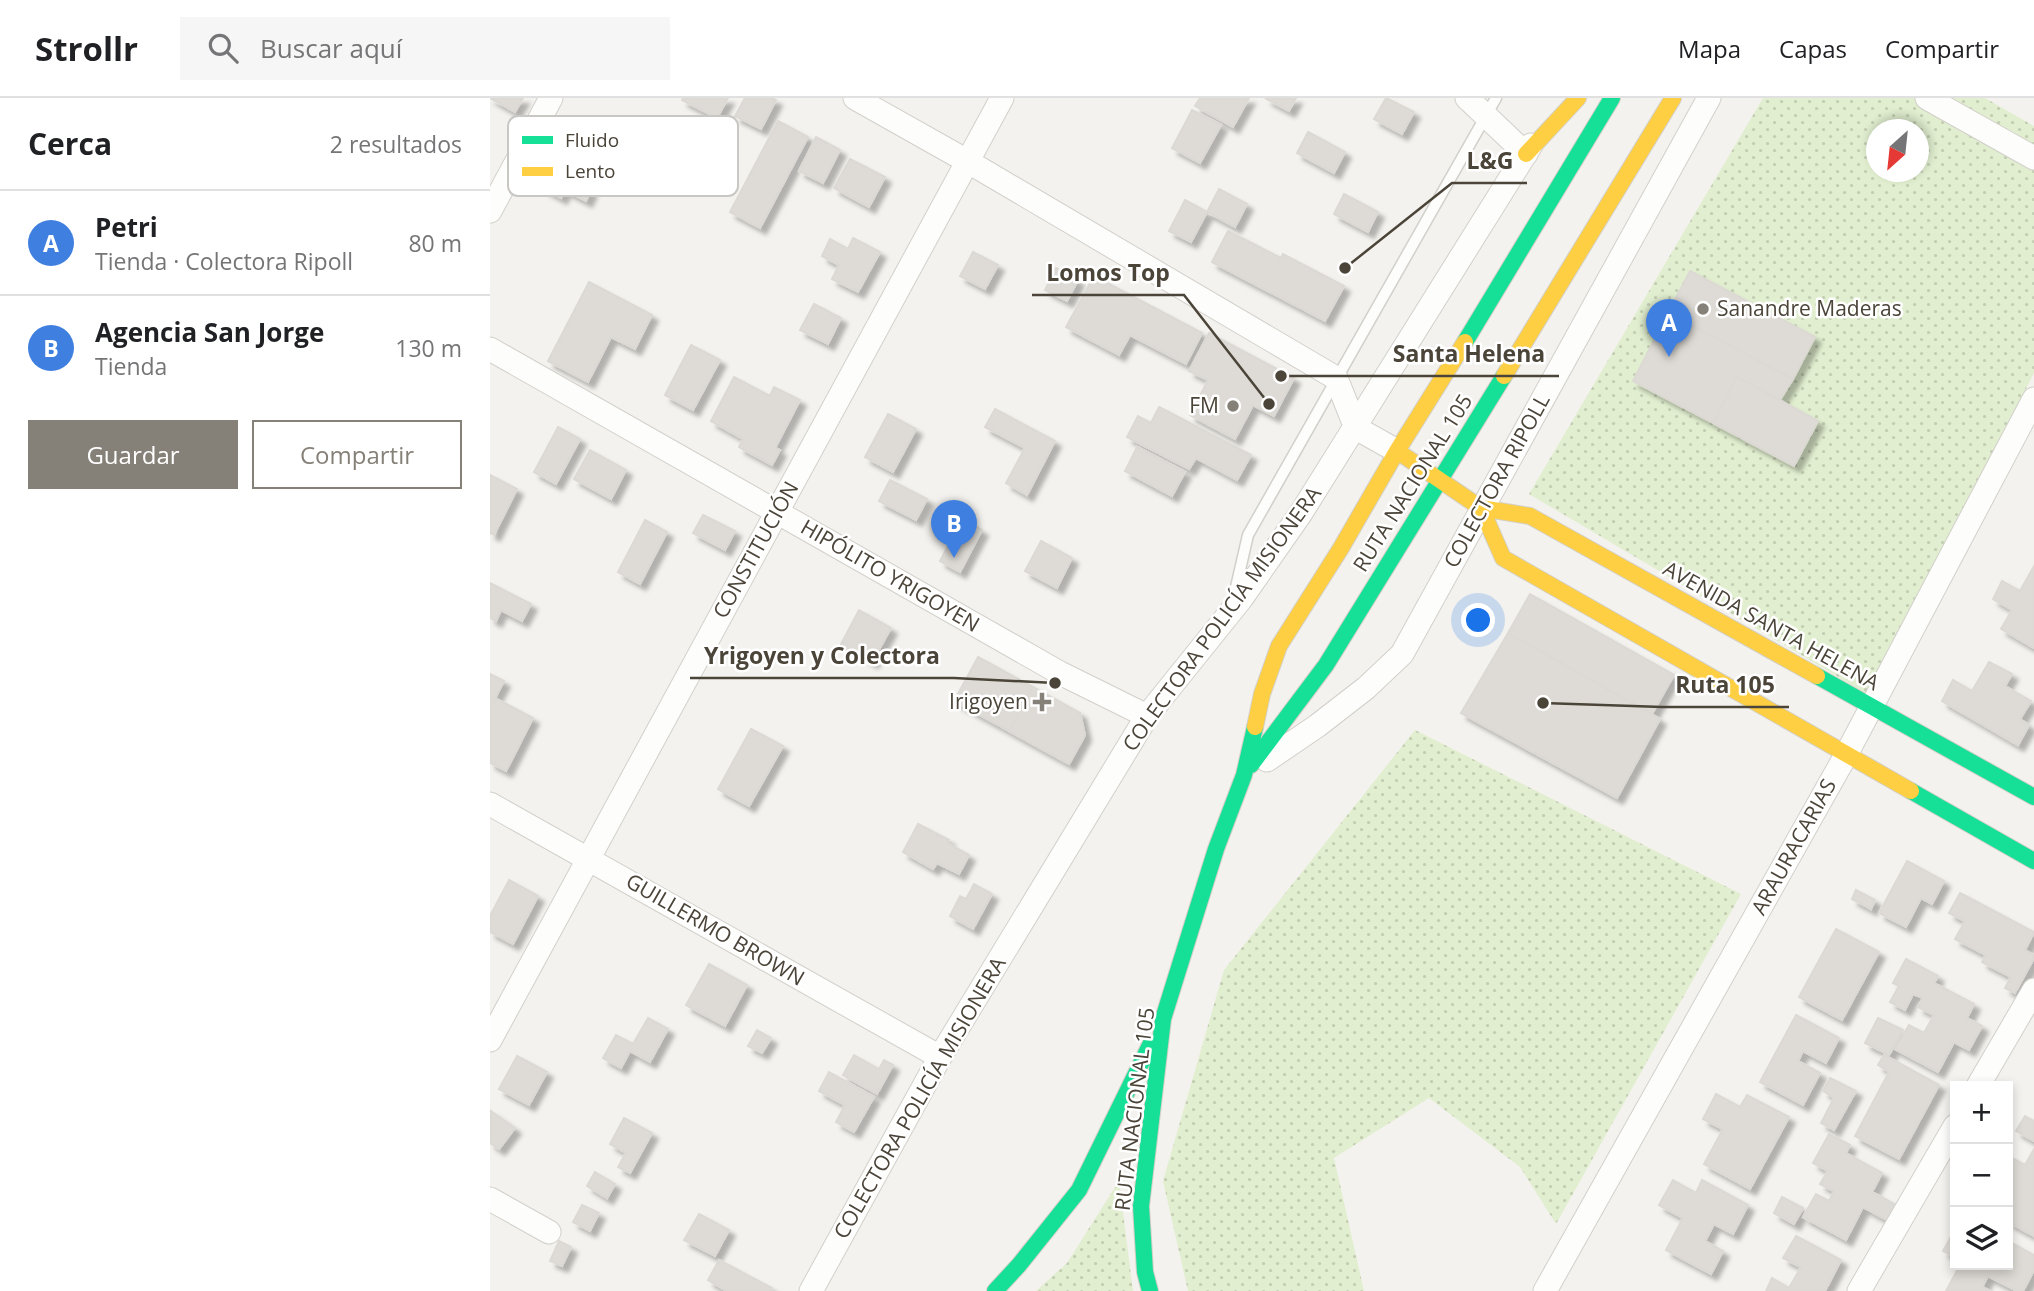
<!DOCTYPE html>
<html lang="es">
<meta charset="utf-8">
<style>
:root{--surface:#fff;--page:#f6f6f6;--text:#202124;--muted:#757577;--line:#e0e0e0;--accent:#868178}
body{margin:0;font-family:"Open Sans",sans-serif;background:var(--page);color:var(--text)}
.controls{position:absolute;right:21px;bottom:21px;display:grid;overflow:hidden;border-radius:0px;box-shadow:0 4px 10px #0003}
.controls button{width:63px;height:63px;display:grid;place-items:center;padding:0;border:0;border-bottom:2px solid var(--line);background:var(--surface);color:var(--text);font:35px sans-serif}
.compass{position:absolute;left:1376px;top:21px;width:63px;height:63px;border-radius:50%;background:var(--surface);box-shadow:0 4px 10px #0003;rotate:207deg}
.you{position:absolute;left:989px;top:523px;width:24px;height:24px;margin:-18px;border:5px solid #fff;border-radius:50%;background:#1a73e8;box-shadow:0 0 0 10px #1a73e833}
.badge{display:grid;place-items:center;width:46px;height:46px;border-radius:50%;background:var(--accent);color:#fff;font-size:23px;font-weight:700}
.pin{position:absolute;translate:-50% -58px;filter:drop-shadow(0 2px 4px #0008)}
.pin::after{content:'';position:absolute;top:37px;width:24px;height:21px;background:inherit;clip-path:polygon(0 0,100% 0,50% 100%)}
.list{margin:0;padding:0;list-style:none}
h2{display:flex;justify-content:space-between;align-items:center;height:91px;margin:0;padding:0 28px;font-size:30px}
h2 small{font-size:23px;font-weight:400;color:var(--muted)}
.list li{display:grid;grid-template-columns:46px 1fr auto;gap:21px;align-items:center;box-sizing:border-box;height:105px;padding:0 28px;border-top:2px solid var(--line)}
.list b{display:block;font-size:26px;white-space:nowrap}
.list p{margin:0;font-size:23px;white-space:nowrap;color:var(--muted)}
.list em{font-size:23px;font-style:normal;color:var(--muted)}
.actions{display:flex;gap:14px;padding:21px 28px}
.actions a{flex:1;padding:16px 0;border:2px solid var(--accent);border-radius:0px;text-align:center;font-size:24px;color:var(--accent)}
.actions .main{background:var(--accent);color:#fff}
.icon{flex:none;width:38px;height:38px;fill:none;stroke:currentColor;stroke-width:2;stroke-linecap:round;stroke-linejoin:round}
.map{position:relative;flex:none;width:1544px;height:1193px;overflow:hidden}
header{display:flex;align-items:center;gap:42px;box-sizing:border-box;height:98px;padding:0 35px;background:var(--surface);border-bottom:2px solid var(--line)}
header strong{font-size:33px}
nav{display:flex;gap:38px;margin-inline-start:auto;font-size:24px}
.search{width:490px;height:63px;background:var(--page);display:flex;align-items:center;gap:18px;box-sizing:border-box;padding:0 24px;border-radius:0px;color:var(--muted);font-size:26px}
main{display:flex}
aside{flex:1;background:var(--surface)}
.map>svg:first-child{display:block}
.grass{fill:url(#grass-dots);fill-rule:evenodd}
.building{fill:#dedbd6;stroke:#dcd9d4;stroke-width:2;filter:url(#shadow)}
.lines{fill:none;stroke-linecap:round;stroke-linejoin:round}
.lane-casing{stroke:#d2d0cb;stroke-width:13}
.street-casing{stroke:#d2d0cb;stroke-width:25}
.fast-casing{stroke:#d3cfc5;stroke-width:18}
.slow-casing{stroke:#d3cfc5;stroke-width:18}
.lane{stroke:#fdfdfc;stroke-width:10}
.street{stroke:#fdfdfc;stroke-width:23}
.fast{stroke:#16e098;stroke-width:16}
.slow{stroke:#ffcf43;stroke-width:16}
.poi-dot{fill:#868178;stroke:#fff;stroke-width:2.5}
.labels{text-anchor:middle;stroke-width:5;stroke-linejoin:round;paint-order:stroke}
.poi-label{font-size:21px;fill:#4b4439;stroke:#fff;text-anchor:end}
.street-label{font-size:21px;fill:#4b4439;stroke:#fff}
.key{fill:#fff;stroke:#c9c7c4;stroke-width:2}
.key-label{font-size:19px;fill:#4b4439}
.leader{fill:none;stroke:#4b4439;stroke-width:2.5}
.callout-dot{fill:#4b4439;stroke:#fff;stroke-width:2.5}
.callout-label{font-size:23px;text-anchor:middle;font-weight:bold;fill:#4b4439;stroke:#fff;stroke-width:5;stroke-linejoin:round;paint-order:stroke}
</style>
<header>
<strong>Strollr</strong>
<div class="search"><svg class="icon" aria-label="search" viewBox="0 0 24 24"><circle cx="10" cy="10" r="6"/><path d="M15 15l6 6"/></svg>Buscar aquí</div>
<nav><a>Mapa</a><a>Capas</a><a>Compartir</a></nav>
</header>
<main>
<aside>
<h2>Cerca<small>2 resultados</small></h2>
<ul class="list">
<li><span class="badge" style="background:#3f7fe0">A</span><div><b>Petri</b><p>Tienda · Colectora Ripoll</p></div><em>80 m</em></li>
<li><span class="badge" style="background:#3f7fe0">B</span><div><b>Agencia San Jorge</b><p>Tienda</p></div><em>130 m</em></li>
</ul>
<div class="actions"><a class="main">Guardar</a><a>Compartir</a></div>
</aside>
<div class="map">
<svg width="1544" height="1193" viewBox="0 0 1544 1193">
<defs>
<pattern id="grass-dots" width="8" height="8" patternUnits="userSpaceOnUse" patternTransform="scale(1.75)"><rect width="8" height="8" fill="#e1eecf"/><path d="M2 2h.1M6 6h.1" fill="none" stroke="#c3cdb2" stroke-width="1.8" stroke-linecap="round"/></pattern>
<filter id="shadow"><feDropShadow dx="6" dy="6" stdDeviation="2" flood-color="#0004"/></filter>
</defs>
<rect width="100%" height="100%" fill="#f4f2ee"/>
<path class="grass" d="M1273,0h222l49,28v247l-165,322 -340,-201zM1386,32h42v42h-42z
M925,632l326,164 -185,330 -36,-57 -91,-69 -95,60 30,133h-176l-25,-110 61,-211z
M629,1083l14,110h-97l31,-28z"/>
<path class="building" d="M0,0h33l-8,14z
M193,0h45l-11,20 -35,-18z
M255,0h27l4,2 -15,29 -26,-13z
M710,0h49l-16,29 -38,-21z
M775,0h31l-7,13z
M896,0l28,14 -12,22 -28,-15z
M702,12l29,15 -21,38 -28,-15z
M288,23l30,16 -48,91 -30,-16z
M818,34l37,20 -11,21 -37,-20z
M326,39l24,13 -17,33 -24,-12z
M360,61l35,18 -16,30 -35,-19z
M67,66l23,12 -4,7 15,8 -5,10 -21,-11 -4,8 -17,-9z
M729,91l28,15 -12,23 -28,-15z
M854,96l34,18 -10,20 -34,-18z
M695,102l22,12 -16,30 -22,-11z
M738,133l53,27 2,-4 61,32 -19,35 -113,-59z
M363,140l27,14 -22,40 -26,-13 7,-14 -17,-9 8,-17 18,10z
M483,154l25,13 -13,24 -25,-13z
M566,170l22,12 -11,21 -22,-11z
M1200,173l125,66 -22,42 -125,-66z
M604,178l108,57 -16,31 -56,-29 -11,20 -53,-28z
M99,184l63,33 -17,34 -24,-12 -23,45 -40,-21z
M324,206l27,14 -13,26 -28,-14z
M1178,215l125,66 -13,21 -43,-23 -24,46 -80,-42z
M719,235l85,45 -20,38 -21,-11 -18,34 -45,-24 18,-35 -19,-9z
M201,247l29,15 -27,50 -28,-15z
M244,279l36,19 4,-9 26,13 -25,48 5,2 -8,15 -33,-18 4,-8 -32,-18z
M1247,279l81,44 -24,45 -81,-43z
M669,309l92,48 -14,25 -41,-22 -7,11 -62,-32 11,-21 13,7z
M505,311l60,32 -28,54 -21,-12 19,-35 -40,-21z
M398,316l28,15 -23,43 -28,-15z
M68,329l22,12 -24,45 -22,-12z
M647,349l48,25 -13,24 -47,-25z
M100,352l36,20 -15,29 -37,-20z
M0,377l27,14 -23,46 -4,-2z
M400,382l37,19 -11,21 -37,-19z
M213,417l32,16 -10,19 -32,-17z
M472,421l20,11 -22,42 -20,-11z
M155,422l22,12 -27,52 -22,-12z
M551,443l31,17 -15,30 -32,-17z
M1544,468v82l-33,-19 11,-19 -19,-11 9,-18 18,10z
M0,485l41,21 -9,17 -21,-11 -5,11 -6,-3z
M1040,496l144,81 -22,39 -144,-81z
M369,512l32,18 -19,34 -31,-18z
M1018,535l152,86 -43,79 -156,-85z
M488,559l55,30 -24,44 -55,-30z
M1499,564l23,12 -7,12 26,15 -11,18 9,6 -11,20 -76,-44 11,-21 19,11z
M0,576l14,7 -9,17 38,20 -27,53 -16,-8z
M543,589l47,26 5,22 -16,29 -60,-33z
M261,631l32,17 -34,60 -31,-17z
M428,726l31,16 -2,3 22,12 -10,19 -22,-11 -4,6 -30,-17z
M1417,763l37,20 -12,23 -11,-6 -15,29 -27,-14z
M19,782l29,16 -25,48 -23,-12v-16z
M484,786l18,10 -19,35 -23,-13 10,-20 6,3z
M1366,792l19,10 -4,9 -19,-10z
M1470,795l74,39 -9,18 9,5v3l-19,35 -10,-5 6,-11 -29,-15 4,-7 -31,-16 10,-18 -16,-8z
M1346,831l43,23 -37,68 -43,-23z
M1416,861l32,17 -4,7 40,21 -7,14 15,8 -13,24 -15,-8 -16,30 -43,-23 14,-24 15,8 10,-18 -16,-8 5,-9 -10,-4 -8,16 -15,-8 9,-16 -6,-3z
M219,866l38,21 -22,41 -39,-21z
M1306,917l43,23 -13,25 -23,-12 -5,10 22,12 -17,32 -43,-23z
M158,920l20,11 -18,33 -20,-11 -9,17 -18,-10 13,-23 17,9z
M1388,920l25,12 -14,25 -24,-12z
M267,932l14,8 -9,15 -14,-7z
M364,957l25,14 5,-9 9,5 -16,29 -34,-19z
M1394,957l55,30 -40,74 -44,-23 34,-64 -11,-7z
M27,958l30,16 -18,33 -30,-16z
M339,974l45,25 -20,35 -18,-10 9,-17 -26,-14z
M1340,980l26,13 -22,39 -13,-7 13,-25 -11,-7z
M1226,996l24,13 7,-12 42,22 -39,72 -46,-25 19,-35 -20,-10z
M1,1013l24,17 -16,21 -9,-6z
M1535,1018l9,5v20l-18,-10z
M134,1020l28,15 -22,40 -12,-6 8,-14 -16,-9z
M1339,1036l21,11 -4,8 36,20 -10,19 24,13 -9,15 -24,-13 -17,33 -43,-23 13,-23 13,7 5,-10 -14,-7 8,-13 -15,-8z
M1544,1051v87l-26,-14v-24l1,-3 -1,-1v-38l17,9z
M105,1074l20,12 -8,14 -20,-12z
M1183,1082l23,13 6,-13 46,25 -15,29 -19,-10 -9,17 18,10 -12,23 -45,-24 17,-32 -24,-13z
M1292,1099l21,11 -9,16 -20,-11z
M92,1107l17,8 -9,18 -17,-9z
M209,1116l30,16 -14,26 -31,-16z
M1464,1133h1v26l-12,-6z
M1306,1138l45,24 -16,31h-59l6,-13 17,10 12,-21 -18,-9z
M69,1143l12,6 -9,19 -12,-5z
M1518,1143l26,14v15l-11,21h-6l-29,-15 -6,11 8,4h-44l14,-26h48z
M229,1162l53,28 -1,3h-44l-19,-11z"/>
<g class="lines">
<g class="lane-casing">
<path id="lane" d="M743,502l15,-65 248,-437"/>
</g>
<g class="street-casing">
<path id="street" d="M365,0l112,63 369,217 20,50
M977,0l59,56
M1437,0l107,60
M0,113l61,-113
M0,251l570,324 87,43
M866,330l41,23
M777,662l50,-34 49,-38 36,-34 307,-556
M0,706l450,253
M0,942l512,-942
M1488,988l56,-96
M0,1101l59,33
M321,1193l129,-234 207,-341 94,-117 60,-86 230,-368
M1055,1193l301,-536 188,-356
M1369,1193l96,-165"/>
</g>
<g class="fast-casing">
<path id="fast" d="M975,244l147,-244
M1327,578l217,121
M761,667l75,-100 178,-289
M1421,693l123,70
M505,1193l24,-26 60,-75 72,-147
M660,1193l-5,-19 -4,-66 22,-187 53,-170 28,-74 11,-48"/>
</g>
<g class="slow-casing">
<path id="slow" d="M1036,56l52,-56
M1014,278l169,-278
M907,353l84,57 49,8 287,160
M991,410l22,50 408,233
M765,629l7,-33 17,-48 62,-98 56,-97 68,-109"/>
</g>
<use href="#lane" class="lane"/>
<use href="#street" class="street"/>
<use href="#fast" class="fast"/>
<use href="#slow" class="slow"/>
</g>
<g class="poi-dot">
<circle cx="1213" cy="211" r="7"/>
<circle cx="743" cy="308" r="7"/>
<path d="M548.5 593.5h7v7h7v7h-7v7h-7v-7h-7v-7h7z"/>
</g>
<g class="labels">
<g class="poi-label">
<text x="1227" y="218" text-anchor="start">Sanandre Maderas</text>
<text x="729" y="315">FM</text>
<text x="538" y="611">Irigoyen</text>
</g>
<g class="street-label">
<text transform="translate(1007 383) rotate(-61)" y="7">COLECTORA RIPOLL</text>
<text transform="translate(923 385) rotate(-58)" y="7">RUTA NACIONAL 105</text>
<text transform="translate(266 452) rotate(-61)" y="7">CONSTITUCIÓN</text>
<text transform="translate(400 478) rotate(30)" y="7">HIPÓLITO YRIGOYEN</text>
<text transform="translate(732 521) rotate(-54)" y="7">COLECTORA POLICÍA MISIONERA</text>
<text transform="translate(1281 528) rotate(29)" y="7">AVENIDA SANTA HELENA</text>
<text transform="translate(1304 749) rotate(-61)" y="7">ARAURACARIAS</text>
<text transform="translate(225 832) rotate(30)" y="7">GUILLERMO BROWN</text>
<text transform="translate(430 1000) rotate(-60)" y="7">COLECTORA POLICÍA MISIONERA</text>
<text transform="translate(645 1011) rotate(-83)" y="7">RUTA NACIONAL 105</text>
</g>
</g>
<rect x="18" y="18" width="230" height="80" rx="10" class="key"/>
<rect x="32" y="38" width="31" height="8" fill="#16e098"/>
<rect x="32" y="69" width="31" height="9" fill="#ffcf43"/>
<g class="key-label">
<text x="75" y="49">Fluido</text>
<text x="75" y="80">Lento</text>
</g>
<path class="leader" d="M855 170L962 85H1037M779 306L694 197H542M791 278L889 278H1069M565 585L464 580H200M1053 605L1172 609H1299"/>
<g class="callout-dot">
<circle cx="855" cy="170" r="7"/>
<circle cx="779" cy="306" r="7"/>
<circle cx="791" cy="278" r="7"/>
<circle cx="565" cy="585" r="7"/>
<circle cx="1053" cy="605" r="7"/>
</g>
<g class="callout-label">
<text x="1000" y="71">L&amp;G</text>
<text x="618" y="183">Lomos Top</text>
<text x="979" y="264">Santa Helena</text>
<text x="332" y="566">Yrigoyen y Colectora</text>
<text x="1235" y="595">Ruta 105</text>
</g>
</svg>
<div class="controls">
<button>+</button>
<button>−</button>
<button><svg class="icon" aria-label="layers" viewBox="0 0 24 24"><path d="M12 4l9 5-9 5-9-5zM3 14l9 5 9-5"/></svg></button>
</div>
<svg class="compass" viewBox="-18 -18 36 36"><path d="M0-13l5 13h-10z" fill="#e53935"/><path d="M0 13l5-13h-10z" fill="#757577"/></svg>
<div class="you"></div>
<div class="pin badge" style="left:1179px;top:259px;background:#3f7fe0">A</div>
<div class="pin badge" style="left:464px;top:460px;background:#3f7fe0">B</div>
</div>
</main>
